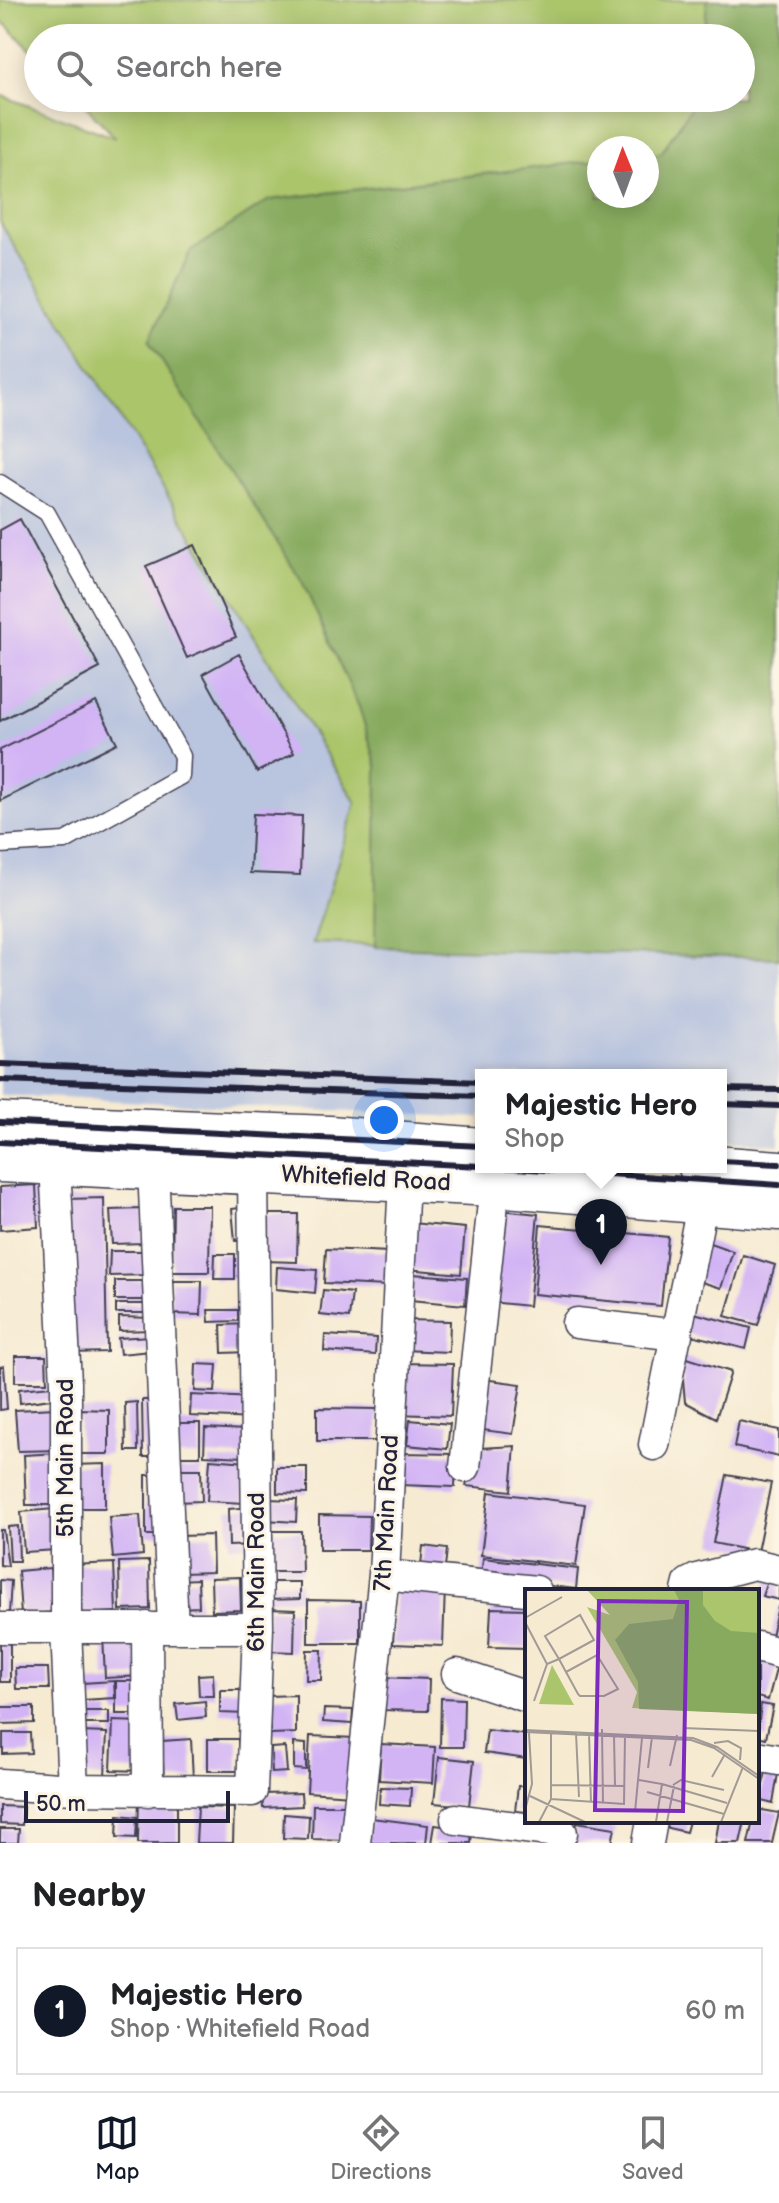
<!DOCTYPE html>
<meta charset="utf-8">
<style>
:root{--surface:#fff;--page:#f2f2f2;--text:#202124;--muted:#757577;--line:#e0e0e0;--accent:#111827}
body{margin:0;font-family:"Balsamiq Sans",sans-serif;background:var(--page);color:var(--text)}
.compass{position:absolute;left:587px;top:136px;width:72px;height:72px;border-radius:50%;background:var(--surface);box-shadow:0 4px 20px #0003;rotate:359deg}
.scale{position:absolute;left:24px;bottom:20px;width:206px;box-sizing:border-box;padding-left:8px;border:4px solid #22223b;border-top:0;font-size:22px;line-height:28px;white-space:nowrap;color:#22223b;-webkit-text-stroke:6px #fcf5e5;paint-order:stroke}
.you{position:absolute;left:384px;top:1120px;width:28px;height:28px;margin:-20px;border:6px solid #fff;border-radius:50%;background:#1a73e8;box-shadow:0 0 0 12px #1a73e833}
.badge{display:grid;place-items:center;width:52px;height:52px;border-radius:50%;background:var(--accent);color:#fff;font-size:26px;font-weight:700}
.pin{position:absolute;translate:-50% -66px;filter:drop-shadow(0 2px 4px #0008)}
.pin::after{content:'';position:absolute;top:42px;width:28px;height:24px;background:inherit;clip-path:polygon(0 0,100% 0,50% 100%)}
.popup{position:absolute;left:475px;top:1069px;width:252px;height:104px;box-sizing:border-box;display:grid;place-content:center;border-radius:0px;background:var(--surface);filter:drop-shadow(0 2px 6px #0005);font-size:26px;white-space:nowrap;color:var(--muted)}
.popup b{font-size:30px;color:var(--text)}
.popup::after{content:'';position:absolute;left:50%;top:100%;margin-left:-16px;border:16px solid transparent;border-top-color:var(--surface)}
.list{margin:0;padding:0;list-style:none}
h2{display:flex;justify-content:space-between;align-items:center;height:104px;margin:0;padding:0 32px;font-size:34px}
h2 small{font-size:26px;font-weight:400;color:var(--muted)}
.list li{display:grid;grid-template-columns:52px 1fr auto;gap:24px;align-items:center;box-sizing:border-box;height:128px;margin:0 16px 16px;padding:0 16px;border:2px solid var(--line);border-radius:0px}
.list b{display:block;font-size:30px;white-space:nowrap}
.list p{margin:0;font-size:26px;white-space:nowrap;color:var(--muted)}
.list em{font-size:26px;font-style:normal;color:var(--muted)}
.icon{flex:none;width:44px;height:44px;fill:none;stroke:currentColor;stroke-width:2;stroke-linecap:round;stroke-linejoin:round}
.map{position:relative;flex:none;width:779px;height:1843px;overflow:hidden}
.search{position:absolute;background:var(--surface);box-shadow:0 4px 20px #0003;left:24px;right:24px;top:24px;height:88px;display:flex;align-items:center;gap:20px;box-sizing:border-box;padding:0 28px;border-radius:44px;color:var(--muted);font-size:30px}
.sheet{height:248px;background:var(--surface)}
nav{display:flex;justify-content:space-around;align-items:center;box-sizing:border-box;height:112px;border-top:2px solid var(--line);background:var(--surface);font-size:22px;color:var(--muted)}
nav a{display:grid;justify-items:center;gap:4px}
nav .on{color:var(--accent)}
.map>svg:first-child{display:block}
.industrial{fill:#b9c4de}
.green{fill:#aac56b;stroke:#667453;stroke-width:2;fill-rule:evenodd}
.forest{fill:#87aa5f;stroke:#54664d;stroke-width:2}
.building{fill:#d2b4f5}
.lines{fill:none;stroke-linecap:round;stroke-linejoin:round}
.lane-casing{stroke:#424052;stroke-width:19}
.street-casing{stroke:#424052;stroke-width:33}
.primary-casing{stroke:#424052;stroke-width:47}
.lane{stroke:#fff;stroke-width:16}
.street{stroke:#fff;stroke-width:30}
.primary{stroke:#fff;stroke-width:44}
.rail{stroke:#22223b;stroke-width:6}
.labels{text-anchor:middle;stroke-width:6;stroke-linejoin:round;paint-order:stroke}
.street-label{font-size:24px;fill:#22223b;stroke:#fcf5e5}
.inset-road{fill:none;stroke:#a19a95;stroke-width:2}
.view{fill:#7b2cbf;fill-opacity:0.15;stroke:#7b2cbf;stroke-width:4}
.inset-edge{fill:none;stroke:#22223b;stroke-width:4}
</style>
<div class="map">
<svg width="779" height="1843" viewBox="0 0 779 1843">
<rect width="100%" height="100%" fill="#fcf5e5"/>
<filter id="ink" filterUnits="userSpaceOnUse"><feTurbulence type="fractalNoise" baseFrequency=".0125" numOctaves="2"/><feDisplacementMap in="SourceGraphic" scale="16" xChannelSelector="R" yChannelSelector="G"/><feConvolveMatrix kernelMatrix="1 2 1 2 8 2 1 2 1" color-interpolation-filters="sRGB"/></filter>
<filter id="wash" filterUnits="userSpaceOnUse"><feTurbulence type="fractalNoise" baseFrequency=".006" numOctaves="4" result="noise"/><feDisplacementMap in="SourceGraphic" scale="32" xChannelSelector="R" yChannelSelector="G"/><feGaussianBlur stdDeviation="1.8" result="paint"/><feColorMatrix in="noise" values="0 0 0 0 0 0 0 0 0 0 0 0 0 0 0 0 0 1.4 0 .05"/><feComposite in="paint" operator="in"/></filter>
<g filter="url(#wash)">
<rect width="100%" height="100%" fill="#f6ead1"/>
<path class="industrial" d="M0,222l357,581 -44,140 466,15v187l-58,-6v-64h-240v43l-481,-23z"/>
<path class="green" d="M0,0h779v958l-466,-15 43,-140 -356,-581v-127l116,43 -38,-40h663v-60h-703v19l-38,-38zM599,148h48v48h-48z"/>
<path class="forest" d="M707,0h72v958l-404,-11 2,-181 -18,-59 -57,-126 -153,-240 41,-89 79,-52 330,-40v36h48v-41l14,-2 36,-55h44v-60h-37z"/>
<g id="blocks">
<path class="building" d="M20,519l80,149 -100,53v-191z
M195,545l41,92 -49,21 -41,-92z
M239,654l55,99 -37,19 -54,-98z
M96,702l21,41 -117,58v-51z
M253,814l49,2 -2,59 -50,-2z
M36,1185l2,42 -38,3v-43z
M104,1198l3,154 -36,1 -4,-154z
M173,1206h37l-1,66h-37z
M245,1207l3,33 -13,1 -3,-32z
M143,1209l1,34 -32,1 -2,-34z
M500,1210l38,4 -9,92 -39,-4z
M264,1214h34l-1,48 -34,-1z
M411,1223l54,5 -4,46 -54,-5z
M540,1225l128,12 -7,69 -127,-12z
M707,1242l26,9 -12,37 -26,-8z
M326,1249l63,3 -2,34 -63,-3z
M110,1251h37v24l-38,1z
M215,1254h20v25h-21z
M743,1255l32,10 -17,60 -33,-9z
M277,1267l40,3 -2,23 -39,-4z
M412,1274l55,4 -2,27 -55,-5z
M115,1281h37v19h-37z
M171,1281h31l-1,34 -30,-1z
M323,1290l29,3 -3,25 -29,-3z
M116,1304h36v9h-36z
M208,1310h30v11l-29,1z
M690,1312l61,16 -5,21 -62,-16z
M119,1317l34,1v12l-34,1z
M403,1320l47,1 -1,31 -47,-2z
M249,1324v28l-27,1 -1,-28z
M325,1335l51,3 -1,17 -51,-4z
M150,1336l1,15 -31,3 -2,-16z
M15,1356h31l1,26h-32z
M681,1356l50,16 -15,46 -31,-16z
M399,1363l54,1 -2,52 -54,-2z
M196,1364l21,1 -2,27 -20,-1z
M4,1366l3,43 -7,1v-43z
M482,1379l39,5 -8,50 -38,-5z
M52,1386l-1,13 -31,4 -1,-14z
M191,1395l63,3 -1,21 -63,-3z
M142,1400h14v57h-13z
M137,1402l1,49h-12l-1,-48z
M56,1408l5,42 -43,1 -3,-41z
M317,1408l61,1v32h-61z
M79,1409l30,1v44h-30z
M410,1420l40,4 -3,25 -40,-4z
M739,1421l40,9v27l-45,-10z
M178,1423h22v33h-22z
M205,1428l41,2 -1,27 -41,-2z
M515,1446l-4,45 -45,-5 14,-38z
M58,1453l4,52h-36l-2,-50z
M401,1453l55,1 -1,33 -55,-2z
M210,1459l37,3 -3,41 -37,-2z
M105,1464v44h-33v-43z
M277,1467h30v27l-30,-1z
M174,1469h27l1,32 -28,1z
M146,1475h14v60h-14z
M727,1475l44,8 -14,69 -44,-9z
M489,1492l96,12 -9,62 -95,-11z
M266,1499l31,1 -1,22 -31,-2z
M253,1507l2,38 -26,1 -1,-37z
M54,1509l3,41 -33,2 -3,-40z
M140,1515l3,40 -30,3 -4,-41z
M319,1515l50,1 -1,34h-49z
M18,1526l1,35h-9l-2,-34z
M0,1530h3l5,36 -8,-1z
M269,1531h32l1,41h-33z
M212,1535l1,37 -31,1 -1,-37z
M423,1546l24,3 -2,18 -24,-2z
M483,1558l95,11 -2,20 -95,-11z
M149,1561l1,48 -30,1 -1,-48z
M114,1563l2,49 -42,3 -2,-50z
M50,1568l4,44 -33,3 -3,-44z
M240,1577l1,33 -29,1 -1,-33z
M768,1578l11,2v20l-17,-4z
M198,1579l1,28 -20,1 -1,-28z
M0,1580l11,1 -2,33 -9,-1z
M267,1582h33v17l-33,1z
M396,1584l49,2 -2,60 -50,-2z
M308,1600l52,1v42h-52z
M778,1607l1,1v34l-9,-2z
M491,1608l36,1v39l-38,-1z
M268,1609l27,1 -1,42 -27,-1z
M140,1633l2,43 -37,2 -2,-43z
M0,1642h10v40h-10z
M307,1650h15l-1,30h-15z
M757,1652l22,6 -11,42 -11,-3z
M15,1668h33l1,21h-33z
M213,1674l1,22h-15l-1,-21z
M380,1677l49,2 -1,32 -49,-1z
M114,1681l1,17 -33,2v-17z
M116,1681h28v33h-28z
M220,1690h27v24l-27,-1z
M296,1695v38l-26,1 -1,-38z
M441,1698l23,1 -1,48h-23z
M205,1701l1,16 -28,3 -2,-16z
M761,1704l12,2 -7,32 -9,-2z
M1,1707h33v16l-33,1z
M324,1709l29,1 -1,14 -29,-2z
M80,1711h29v13h-29z
M113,1721l29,1 -2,49 -29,-1z
M487,1730l40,5v24l-43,-6z
M80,1732l27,1 -2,44 -26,-1z
M3,1733h27l1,20 -28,1z
M310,1736l45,2 -3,57 -45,-3z
M191,1739l2,40 -29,2 -2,-40z
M208,1739h30v32h-30z
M294,1743l12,1v26l-12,-1z
M381,1744l54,3 -2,36 -54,-3z
M285,1747l2,25 -15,1 -1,-25z
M439,1757l35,4 -5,45 -35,-3z
M768,1764l11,3 -6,37 -14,-4z
M518,1786h9v26l-12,-1z
M380,1787l31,1 -1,18 -31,-2z
M301,1793l1,13 -39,2 -1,-14z
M139,1794h38v49h-39z
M313,1805h37l-1,35 -37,-1z
M0,1806l23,1 -1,18 -22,-1z
M198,1807l36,1 -1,35h-37z
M757,1809l22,4 -7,30h-24l5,-22h4z
M284,1814l25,2 -1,23 -25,-1z
M118,1815l19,2 -1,21 -19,-1z
M371,1818l57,7 -2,18h-58z
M660,1821h29l-3,11 -27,-6z
M719,1821h26l-5,22h-25z
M577,1822l38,6 -3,15h-38z
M435,1825l37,5 -1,13h-39z
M0,1829h19l-1,14h-18z"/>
</g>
</g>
<g filter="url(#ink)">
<use href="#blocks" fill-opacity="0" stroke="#424052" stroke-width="2"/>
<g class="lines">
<g class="lane-casing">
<path id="lane" d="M0,483l47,30 135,243 -1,20 -116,65 -65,4"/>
</g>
<g class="street-casing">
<path id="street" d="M54,1144l12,239v245l7,161
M153,1167l20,460
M577,1323l100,12
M654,1445l52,-260
M465,1467l30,-283
M384,1575l152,16
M687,1591l2,-8 8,-4 57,-15 25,6
M147,1627l1,164
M0,1628h258
M757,1647l22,6
M457,1674l70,23
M757,1756l22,4
M0,1784l73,5 179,2 6,-163 -5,-455
M456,1819l106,14
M355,1843l29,-268 20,-394
M648,1843l4,-22"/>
</g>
<g class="primary-casing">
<path id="primary" d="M0,1125l329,13 152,12
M0,1160l495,24 284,24
M701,1167l78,6"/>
</g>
<use href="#lane" class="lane"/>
<use href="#street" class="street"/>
<use href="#primary" class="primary"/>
<path class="rail" d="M0,1064l481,18
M0,1080l481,16
M721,1089l58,1
M721,1104l58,2
M0,1122l481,24
M0,1142l481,24
M721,1161l58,3
M499,1167l280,18"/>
</g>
</g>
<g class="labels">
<g class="street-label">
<text transform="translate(366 1178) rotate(3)" y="8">Whitefield Road</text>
<text transform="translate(65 1458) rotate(-90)" y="8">5th Main Road</text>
<text transform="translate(386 1513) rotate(-87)" y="8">7th Main Road</text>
<text transform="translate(256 1572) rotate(-90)" y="8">6th Main Road</text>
</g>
</g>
<g transform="translate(525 1589)">
<rect width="234" height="234" fill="#f6ead1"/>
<path d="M62,1h172v124l-127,-6 5,-16 -50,-85 23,8zM27,76l22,40 -35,-1z" fill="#aac56b"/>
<path d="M149,1h29v15l12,16 16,10 28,2v81l-120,-5 -1,-27 -23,-42 14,-16 44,-5 6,-19z" fill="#87aa5f"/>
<path class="inset-road" d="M0,29l37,-21M0,33l22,42 -13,37M22,75l12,-5 35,-19 -14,-25 -35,21 14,23 7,13 12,22 2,2h24l14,-7 -21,-34 -31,17M158,139l76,3M77,140l1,75M0,141l168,8 24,9 42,29M0,143l166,8 23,8 45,31M51,144l3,64M64,144l2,70M89,146l1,51M189,154l14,-2 13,7 -1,12M145,177l7,-31M123,179l4,-31M187,188l13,-23M114,191l23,4 -6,38M137,195l65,19M26,196l74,1M148,196l8,-5 43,10M122,203l77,22M5,207l55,26M26,210l73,5 1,-69M0,221l7,-26 -3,-51M110,223l7,-74M14,233l12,-23v-67M142,233l7,-36M196,233l22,-55"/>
<path class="view" d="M74,12l88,1 -4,209 -88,-1z"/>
<rect width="234" height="234" class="inset-edge"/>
</g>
</svg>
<svg class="compass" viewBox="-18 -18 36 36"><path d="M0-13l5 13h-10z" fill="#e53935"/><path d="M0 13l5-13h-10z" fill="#757577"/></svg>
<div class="scale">50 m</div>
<div class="you"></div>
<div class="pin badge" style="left:601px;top:1265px">1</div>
<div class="popup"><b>Majestic Hero</b>Shop</div>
<div class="search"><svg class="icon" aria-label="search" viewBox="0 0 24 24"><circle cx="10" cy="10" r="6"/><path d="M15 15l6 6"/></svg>Search here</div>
</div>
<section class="sheet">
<h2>Nearby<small></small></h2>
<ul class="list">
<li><span class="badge">1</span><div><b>Majestic Hero</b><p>Shop · Whitefield Road</p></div><em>60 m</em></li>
</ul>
</section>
<nav>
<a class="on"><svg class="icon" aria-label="map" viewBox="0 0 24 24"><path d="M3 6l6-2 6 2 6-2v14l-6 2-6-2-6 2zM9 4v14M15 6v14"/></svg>Map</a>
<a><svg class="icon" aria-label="directions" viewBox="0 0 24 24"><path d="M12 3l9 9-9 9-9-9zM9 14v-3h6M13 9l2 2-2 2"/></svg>Directions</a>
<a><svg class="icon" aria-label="saved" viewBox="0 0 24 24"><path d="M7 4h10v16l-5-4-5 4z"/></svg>Saved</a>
</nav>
